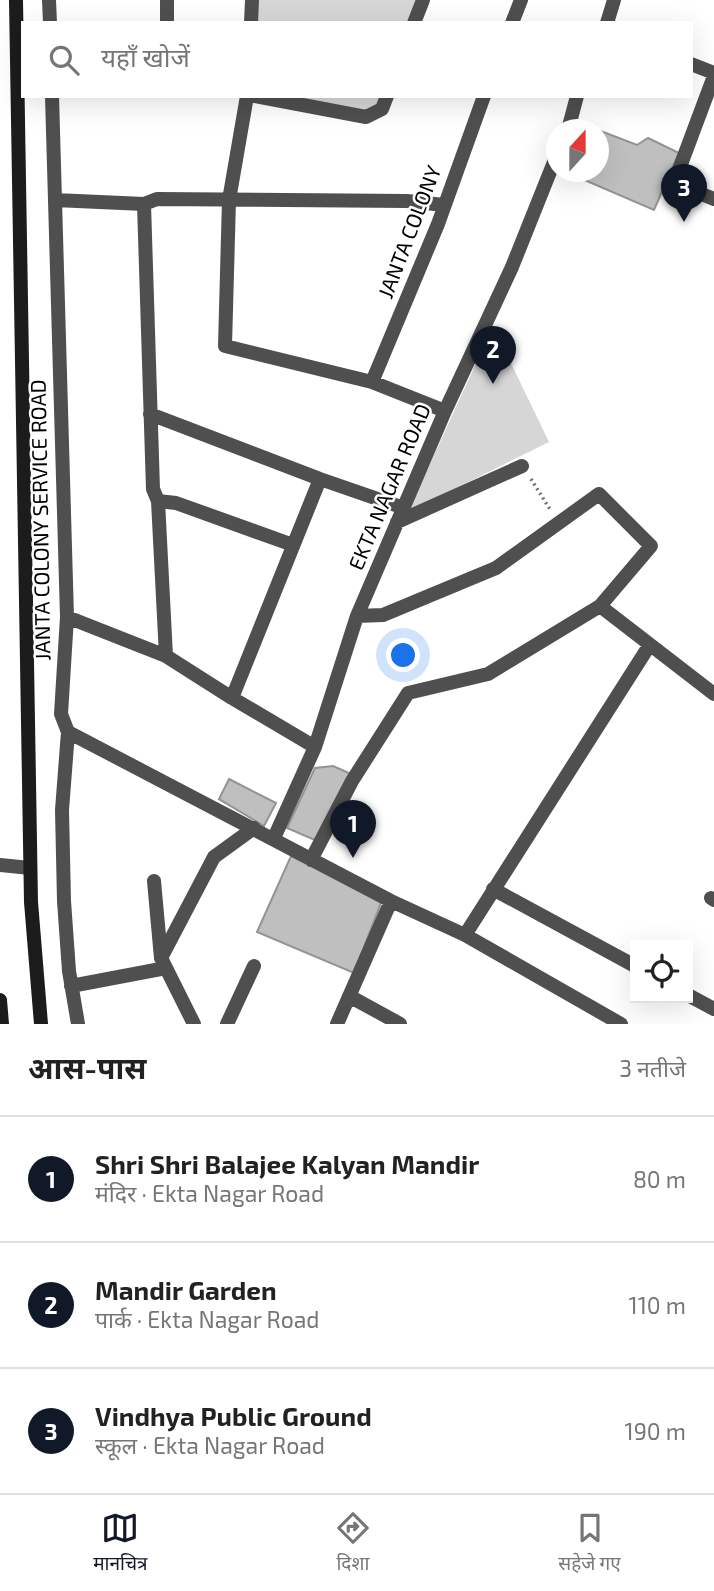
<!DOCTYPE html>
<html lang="hi">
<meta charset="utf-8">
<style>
:root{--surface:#fff;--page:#f2f2f2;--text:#222;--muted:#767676;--line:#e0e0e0;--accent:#111827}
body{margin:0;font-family:"Exo 2","Noto Sans Devanagari",sans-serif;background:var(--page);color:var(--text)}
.controls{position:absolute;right:21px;bottom:21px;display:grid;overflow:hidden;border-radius:0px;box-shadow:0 7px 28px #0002}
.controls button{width:63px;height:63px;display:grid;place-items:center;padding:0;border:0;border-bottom:2px solid var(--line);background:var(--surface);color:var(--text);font:35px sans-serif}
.compass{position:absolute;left:546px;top:119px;width:63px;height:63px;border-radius:50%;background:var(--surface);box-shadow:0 7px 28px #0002;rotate:21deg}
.you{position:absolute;left:404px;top:656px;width:24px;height:24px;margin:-18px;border:5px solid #fff;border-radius:50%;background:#1a73e8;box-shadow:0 0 0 10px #1a73e833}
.badge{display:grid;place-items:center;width:46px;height:46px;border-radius:50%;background:var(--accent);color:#fff;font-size:23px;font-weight:700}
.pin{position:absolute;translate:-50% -58px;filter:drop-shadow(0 2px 4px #0008)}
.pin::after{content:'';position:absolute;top:37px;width:24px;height:21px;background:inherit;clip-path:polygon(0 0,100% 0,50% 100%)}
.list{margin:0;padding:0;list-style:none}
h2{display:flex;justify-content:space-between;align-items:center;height:91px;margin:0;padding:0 28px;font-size:30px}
h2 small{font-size:23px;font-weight:400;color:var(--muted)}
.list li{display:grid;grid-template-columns:46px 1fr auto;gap:21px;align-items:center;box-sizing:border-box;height:126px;padding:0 28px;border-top:2px solid var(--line)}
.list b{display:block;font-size:26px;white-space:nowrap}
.list p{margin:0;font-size:23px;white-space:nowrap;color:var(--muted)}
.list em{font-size:23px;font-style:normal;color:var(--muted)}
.icon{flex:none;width:38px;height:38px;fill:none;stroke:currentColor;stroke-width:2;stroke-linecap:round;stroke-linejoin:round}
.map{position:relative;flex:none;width:714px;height:1024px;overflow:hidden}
.search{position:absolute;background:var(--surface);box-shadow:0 7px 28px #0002;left:21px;right:21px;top:21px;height:77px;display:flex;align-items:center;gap:18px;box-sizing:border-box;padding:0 24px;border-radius:0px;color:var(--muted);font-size:26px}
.sheet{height:469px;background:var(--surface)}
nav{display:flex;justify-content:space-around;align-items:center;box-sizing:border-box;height:98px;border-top:2px solid var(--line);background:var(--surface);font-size:19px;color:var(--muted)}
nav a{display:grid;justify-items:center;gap:4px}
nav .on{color:var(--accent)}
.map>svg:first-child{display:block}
.green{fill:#d6d6d6}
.building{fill:#bfbfbf;stroke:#939393;stroke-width:2}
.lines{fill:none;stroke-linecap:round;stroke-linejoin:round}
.path{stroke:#717171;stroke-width:3.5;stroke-dasharray:2 3.5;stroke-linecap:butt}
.street{stroke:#4f4f4f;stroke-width:14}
.secondary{stroke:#1c1c1c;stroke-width:14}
.labels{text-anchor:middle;stroke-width:5;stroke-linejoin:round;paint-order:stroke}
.street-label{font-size:21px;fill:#000;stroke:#fff}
</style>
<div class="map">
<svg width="714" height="1024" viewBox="0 0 714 1024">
<rect width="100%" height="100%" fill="#fff"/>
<path class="green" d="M252,0h171l-9,23h-163z
M255,96h132l-21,21z
M493,326l56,116 -141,70z"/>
<path class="building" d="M598,130l39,15 11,-7 31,15 -25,57 -88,-38h32z
M333,766l18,8 -34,67 -30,-13 28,-60z
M229,779l47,24 -12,23 -45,-27z
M291,856l91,44 -28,73 -97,-41z"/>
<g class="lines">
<path class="path" d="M531,479l20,32"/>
<path class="street" d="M49,0l1,23
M167,23v-23
M251,23l1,-23
M414,23l9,-23
M512,23l9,-23
M607,23l7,-23
M691,64l23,9
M714,76l-40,107 40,16
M52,96l15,521 -6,97 7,18 -6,78 2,91 5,70 9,53
M247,96l-18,104 -4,146 147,36 73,29
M255,96l111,21 16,-8 5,-13
M568,130l9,-34
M55,200l89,4 13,-5 250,2 37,4
M144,204l9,285 5,12 8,155
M372,382l66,-158 46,-128
M150,414l170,65 84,29
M158,501l18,2 117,42
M397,522l125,-56
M600,606l114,88
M67,617l99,39 66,42 83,49
M232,698l88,-219
M68,732l323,169 74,34 156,89
M274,838l41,-91 42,-131 88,-205 67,-144 44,-110
M311,860l41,-79 56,-88 80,-19 112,-68 51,-60 -52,-52 -103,74 -113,47 -26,1
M0,865l30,3
M154,881l7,77 33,66
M493,889l142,77
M711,898l3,2
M465,935l184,-289
M161,958l53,-101 40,-29
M71,986l95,-18
M688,995l26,14
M349,996l51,28
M227,1024l27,-58
M337,1024l54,-123"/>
<path class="secondary" d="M16,0l15,902 10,122
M0,1000l2,24"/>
</g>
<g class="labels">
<g class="street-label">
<text transform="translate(410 232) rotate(-69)" y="7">JANTA COLONY</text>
<text transform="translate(390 487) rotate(-67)" y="7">EKTA NAGAR ROAD</text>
<text transform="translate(41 520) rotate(-91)" y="7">JANTA COLONY SERVICE ROAD</text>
</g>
</g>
</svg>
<div class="controls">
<button><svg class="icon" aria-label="locate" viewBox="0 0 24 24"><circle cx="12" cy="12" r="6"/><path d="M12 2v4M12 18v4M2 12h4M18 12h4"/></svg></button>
</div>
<svg class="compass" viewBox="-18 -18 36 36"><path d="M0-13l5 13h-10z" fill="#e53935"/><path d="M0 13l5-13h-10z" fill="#767676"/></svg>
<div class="you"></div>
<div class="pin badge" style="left:353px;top:858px">1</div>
<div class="pin badge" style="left:493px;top:384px">2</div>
<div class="pin badge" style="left:684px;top:222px">3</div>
<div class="search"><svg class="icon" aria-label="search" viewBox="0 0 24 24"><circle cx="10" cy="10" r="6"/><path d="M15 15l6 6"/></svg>यहाँ खोजें</div>
</div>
<section class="sheet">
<h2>आस-पास<small>3 नतीजे</small></h2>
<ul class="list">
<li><span class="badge">1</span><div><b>Shri Shri Balajee Kalyan Mandir</b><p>मंदिर · Ekta Nagar Road</p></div><em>80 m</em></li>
<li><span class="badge">2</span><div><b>Mandir Garden</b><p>पार्क · Ekta Nagar Road</p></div><em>110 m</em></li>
<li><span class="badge">3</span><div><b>Vindhya Public Ground</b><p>स्कूल · Ekta Nagar Road</p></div><em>190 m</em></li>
</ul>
</section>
<nav>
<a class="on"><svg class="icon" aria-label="map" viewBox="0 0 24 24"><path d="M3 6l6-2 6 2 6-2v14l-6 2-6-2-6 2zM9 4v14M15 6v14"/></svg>मानचित्र</a>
<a><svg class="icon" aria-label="directions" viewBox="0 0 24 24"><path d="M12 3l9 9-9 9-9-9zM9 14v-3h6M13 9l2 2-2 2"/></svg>दिशा</a>
<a><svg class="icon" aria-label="saved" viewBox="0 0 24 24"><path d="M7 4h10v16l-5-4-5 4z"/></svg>सहेजे गए</a>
</nav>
